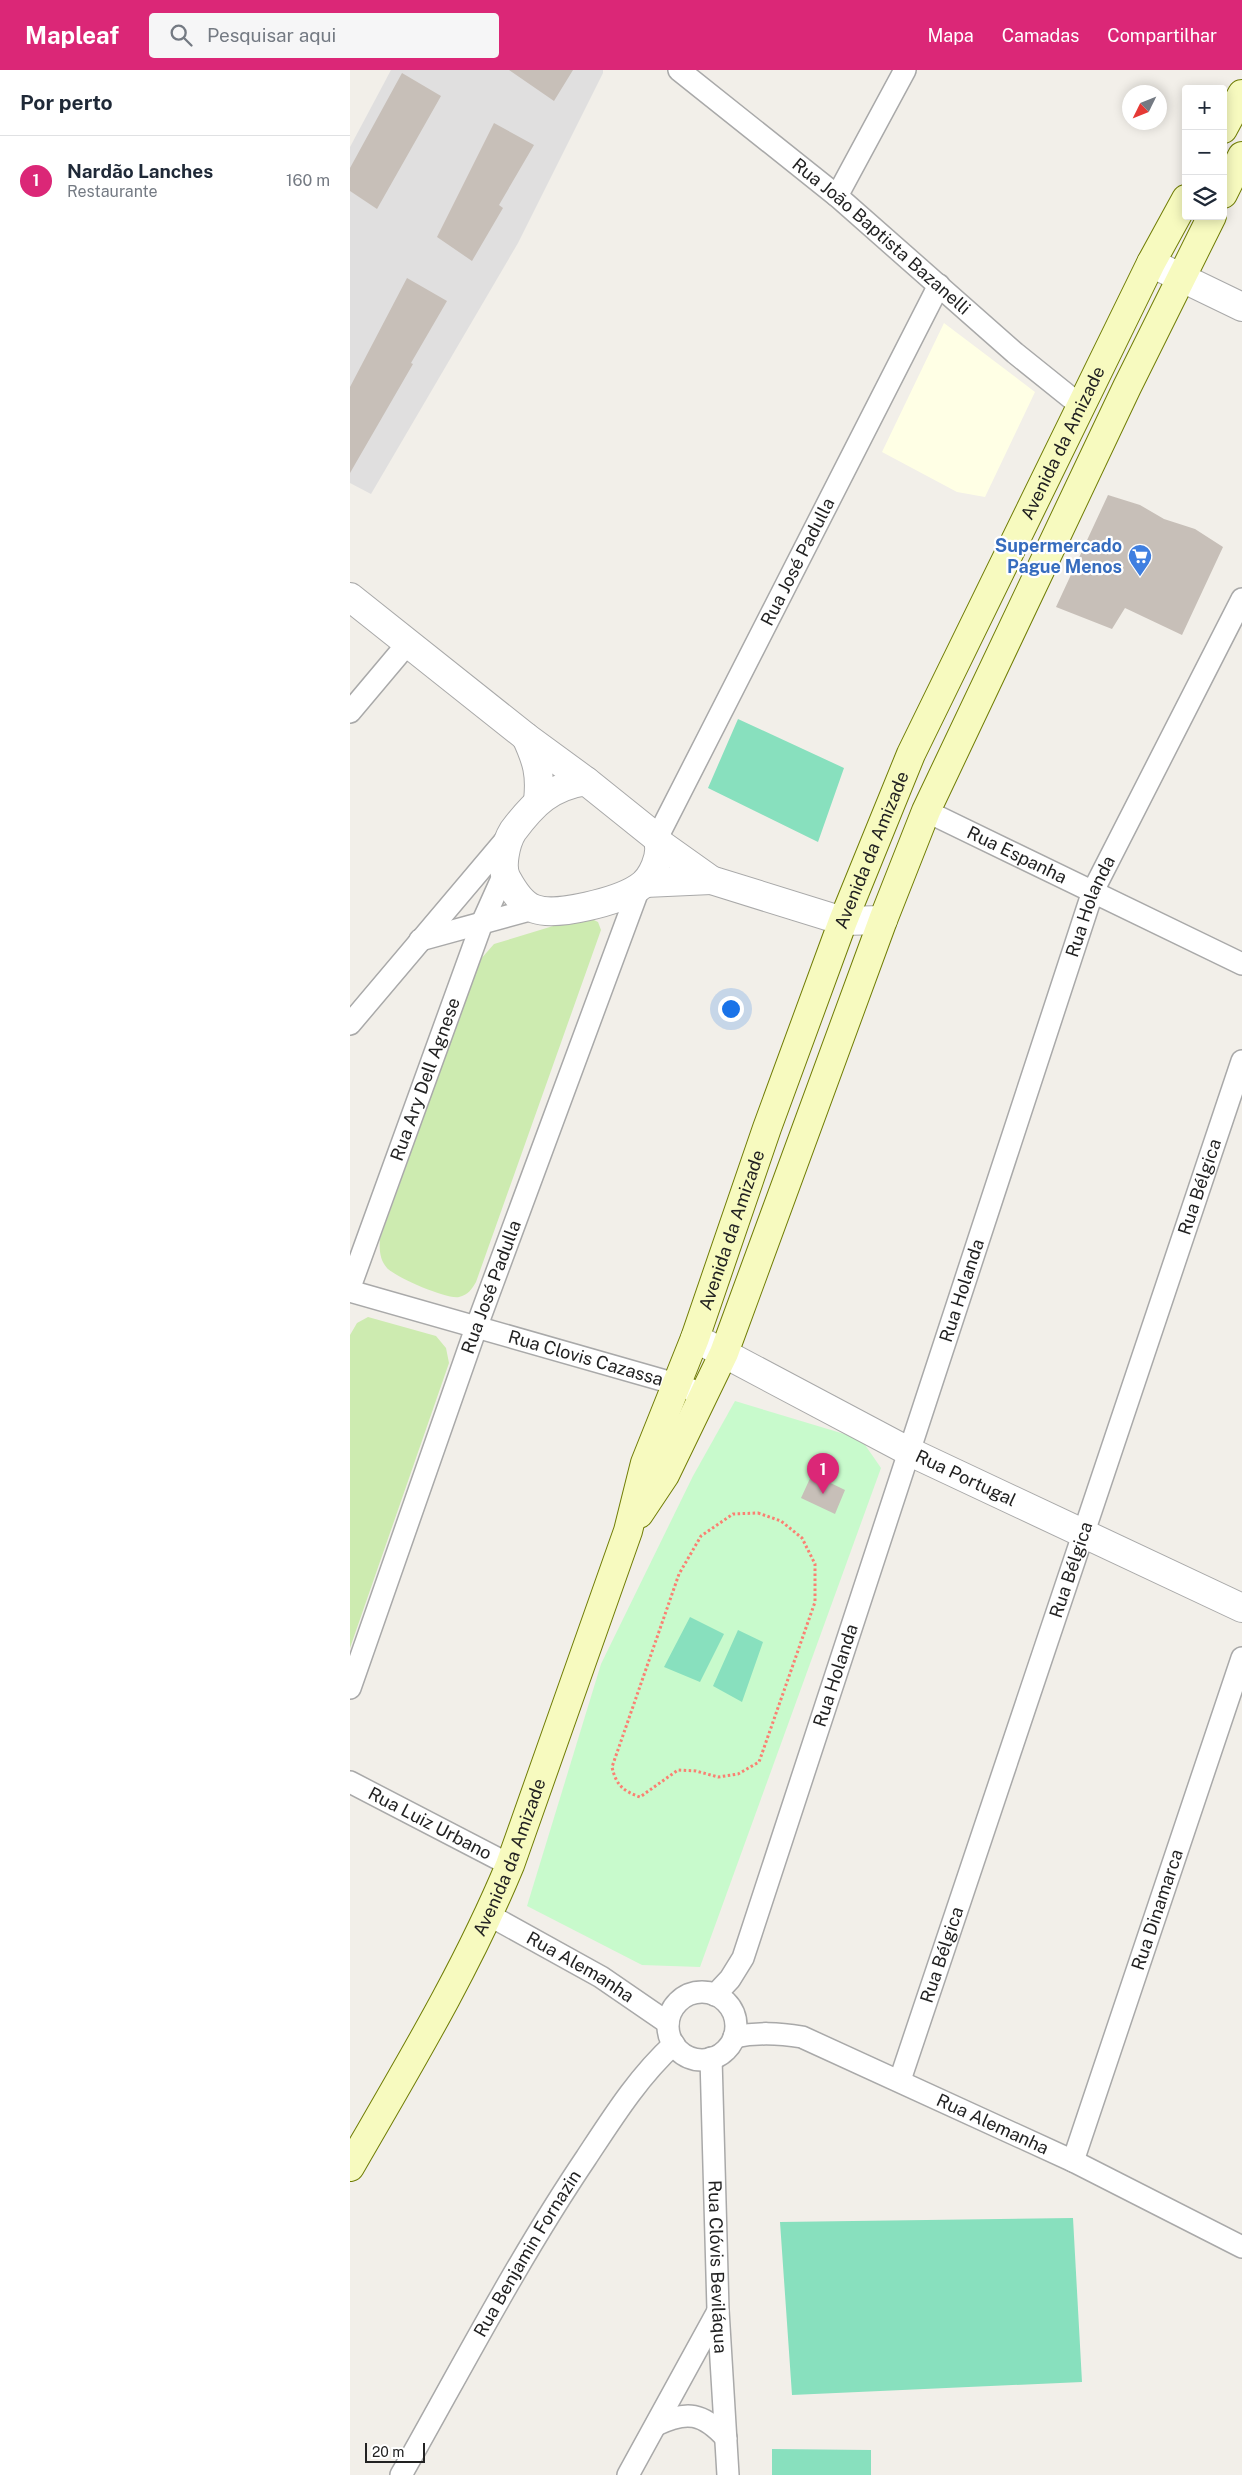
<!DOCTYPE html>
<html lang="pt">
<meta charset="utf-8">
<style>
:root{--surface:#fff;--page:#f6f6f7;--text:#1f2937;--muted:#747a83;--line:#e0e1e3;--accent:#db2777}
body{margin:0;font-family:"Public Sans",sans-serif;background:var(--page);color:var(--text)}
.controls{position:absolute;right:15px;top:15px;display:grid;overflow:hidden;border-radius:5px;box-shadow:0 2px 12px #0003}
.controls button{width:45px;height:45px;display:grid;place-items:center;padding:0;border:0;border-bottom:1px solid var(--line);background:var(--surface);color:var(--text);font:25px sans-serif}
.compass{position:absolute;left:772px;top:15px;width:45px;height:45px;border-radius:50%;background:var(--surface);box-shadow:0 2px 12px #0003;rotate:227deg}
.scale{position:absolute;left:15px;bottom:12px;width:60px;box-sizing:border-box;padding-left:5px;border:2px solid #222;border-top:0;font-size:14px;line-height:18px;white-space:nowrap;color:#222;-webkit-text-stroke:4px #fff;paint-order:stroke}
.you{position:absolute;left:380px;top:938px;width:18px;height:18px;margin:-12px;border:4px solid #fff;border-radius:50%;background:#1a73e8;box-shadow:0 0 0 8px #1a73e833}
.badge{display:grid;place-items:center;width:32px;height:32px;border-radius:50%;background:var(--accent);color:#fff;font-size:16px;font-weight:700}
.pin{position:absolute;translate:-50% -41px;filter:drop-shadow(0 1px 2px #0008)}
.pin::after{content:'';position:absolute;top:26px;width:18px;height:15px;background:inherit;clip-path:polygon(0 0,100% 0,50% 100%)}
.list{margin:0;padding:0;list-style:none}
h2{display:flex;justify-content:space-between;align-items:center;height:65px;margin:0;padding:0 20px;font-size:21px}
h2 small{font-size:16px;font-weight:400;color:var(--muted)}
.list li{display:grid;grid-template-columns:32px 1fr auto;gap:15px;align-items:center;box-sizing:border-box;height:90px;padding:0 20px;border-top:1px solid var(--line)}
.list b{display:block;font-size:19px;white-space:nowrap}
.list p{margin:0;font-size:16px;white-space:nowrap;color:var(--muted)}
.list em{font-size:16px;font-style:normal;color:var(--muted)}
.icon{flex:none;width:28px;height:28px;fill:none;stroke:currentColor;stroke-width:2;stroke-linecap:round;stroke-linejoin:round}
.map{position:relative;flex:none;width:892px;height:2405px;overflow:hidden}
header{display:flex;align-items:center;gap:30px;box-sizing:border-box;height:70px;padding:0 25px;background:var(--accent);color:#fff}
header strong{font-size:24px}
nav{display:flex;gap:28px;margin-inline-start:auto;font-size:18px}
.search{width:350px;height:45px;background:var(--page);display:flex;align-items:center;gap:12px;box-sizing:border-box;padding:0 18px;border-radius:5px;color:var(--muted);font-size:19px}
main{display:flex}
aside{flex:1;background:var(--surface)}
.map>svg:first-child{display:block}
.residential{fill:#e0dfdf}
.education{fill:#ffffe5}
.grass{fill:#cdebb0}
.park{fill:#c8facc}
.pitch{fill:#88e0be}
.building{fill:#c7bfb8}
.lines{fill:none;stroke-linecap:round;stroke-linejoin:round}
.minor-casing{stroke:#a9a9a9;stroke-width:24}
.tertiary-casing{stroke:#a9a9a9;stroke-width:30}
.secondary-casing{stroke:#707d05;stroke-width:30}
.path{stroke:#fa8072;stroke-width:3;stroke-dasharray:2.5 2.5;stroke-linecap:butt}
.minor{stroke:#fff;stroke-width:21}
.tertiary{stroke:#fff;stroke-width:28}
.secondary{stroke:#f7fabf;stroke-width:28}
.labels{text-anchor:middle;stroke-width:4.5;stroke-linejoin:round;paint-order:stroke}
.street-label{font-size:18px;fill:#222;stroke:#fff}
.shop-label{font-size:18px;font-weight:bold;fill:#366cbe;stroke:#fff;text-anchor:end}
</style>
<header>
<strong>Mapleaf</strong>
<div class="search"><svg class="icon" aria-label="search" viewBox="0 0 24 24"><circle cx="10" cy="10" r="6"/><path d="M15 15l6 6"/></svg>Pesquisar aqui</div>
<nav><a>Mapa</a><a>Camadas</a><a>Compartilhar</a></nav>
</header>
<main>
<aside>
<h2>Por perto<small></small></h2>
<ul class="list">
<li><span class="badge">1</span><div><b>Nardão Lanches</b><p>Restaurante</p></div><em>160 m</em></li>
</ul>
</aside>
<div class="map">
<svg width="892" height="2405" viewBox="0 0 892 2405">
<rect width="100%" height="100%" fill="#f2efe9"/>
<path class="residential" d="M41,0h212v3l-85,170 -147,251 -21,-11v-336z"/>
<path class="education" d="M594,253l91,69 -50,105 -28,-5 -75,-40z"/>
<path class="grass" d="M236,846l12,6 3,8 -125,352c-4,7 -8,13 -17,15 -11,3 -64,-20 -72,-29 -7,-8 -8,-18 -7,-29l100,-279 14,-16z
M18,1247l68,19 10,12 3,15 -99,285v-313l7,-12z"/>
<path class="park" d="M385,1331l126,38 20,29 -181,499 -58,-2 -115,-59 74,-242 92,-188z"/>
<path class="pitch" d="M388,649l106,49 -26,74 -110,-54z
M340,1547l34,17 -24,48 -36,-15z
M388,1560l25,12 -21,60 -29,-16z
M723,2148l9,164 -290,13 -12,-173z
M422,2379l99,1v25h-99z"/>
<path class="building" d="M159,0h64l-19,31z
M52,3l39,23 -64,113 -27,-18v-23z
M144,53l40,22 -35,60 4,3 -31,53 -35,-24z
M57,208l40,23 -36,62 2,1 -63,109v-86z
M758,425l32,10 24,14 31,10 28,18 -41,88 -57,-27 -13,21 -56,-22z
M462,1404l33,16 -10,24 -34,-16z"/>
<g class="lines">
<g class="minor-casing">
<g id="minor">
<path id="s1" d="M329,0l158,126 178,157 66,53"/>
<path d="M487,126l68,-126"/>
<path d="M0,642l58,-69"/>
<path id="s2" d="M576,741l316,153"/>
<path id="s3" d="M307,768l282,-553"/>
<path d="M70,870l113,-31"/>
<path d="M0,954l158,-187"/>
<path id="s4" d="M0,1217l132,-364 22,-49"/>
<path id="s5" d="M0,1221l326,93 29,11"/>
<path id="s6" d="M0,1618l126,-360 163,-440"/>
<path id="s7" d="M0,1712l160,83"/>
<path id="s8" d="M139,1845l112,62 67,46"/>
<circle cx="352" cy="1956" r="34"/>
<path id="s9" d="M365,1925l15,-16 13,-21 350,-1067 149,-292"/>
<path id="s10" d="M384,1967c24,-5 44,-4 68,0l271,124 169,86"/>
<path id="s11" d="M361,1988l7,252 10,165"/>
<path id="s12" d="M550,2010l342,-1019"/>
<path id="s13" d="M723,2091l169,-503"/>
<path d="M306,2355c31,-15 47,-12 70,13"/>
<path id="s14" d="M51,2405c60,-106 117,-216 185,-317 27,-41 52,-81 88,-114"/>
<path d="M278,2405l90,-164"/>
</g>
</g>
<g class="tertiary-casing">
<g id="tertiary">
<path d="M801,193l91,44"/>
<path d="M0,527l176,140 60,44"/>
<path d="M176,667c11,24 15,37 12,64"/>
<path d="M236,711l71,57c7,16 -5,42 -19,50 -20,13 -81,29 -103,21 -13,-4 -22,-19 -28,-30 -7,-12 -1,-37 6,-48 21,-28 37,-44 73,-50z"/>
<path d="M309,773l52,37 132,41 40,-1"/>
<path d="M295,813l66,-3"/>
<path id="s15" d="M345,1268l213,113 334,157"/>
</g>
</g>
<g class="secondary-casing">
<g id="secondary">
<path d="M873,59l19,-35"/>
<path d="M873,124l19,-38"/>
<path d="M289,1444l26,-39 59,-122 159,-433 43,-109 201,-424 85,-171"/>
<path id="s16" d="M0,2097c57,-99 116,-196 160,-302l118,-334 17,-68 50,-125 72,-210 76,-207 68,-167 240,-491 35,-64"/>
</g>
</g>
<path class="path" d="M408,1443l23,8 21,17 13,26v38l-56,160 -21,12 -20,3 -22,-6 -18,-1 -38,27c-17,-6 -24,-12 -28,-30l67,-193 22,-38 32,-22z"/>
<use href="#minor" class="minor"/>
<use href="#tertiary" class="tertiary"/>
<use href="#secondary" class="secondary"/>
</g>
<defs>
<g id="supermarket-pin" transform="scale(1.25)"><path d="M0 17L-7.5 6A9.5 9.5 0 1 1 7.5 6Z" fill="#3f7fe0" stroke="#fff"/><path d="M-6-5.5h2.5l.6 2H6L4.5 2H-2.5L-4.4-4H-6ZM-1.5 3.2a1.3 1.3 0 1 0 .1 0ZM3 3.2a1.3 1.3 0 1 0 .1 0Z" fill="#fff"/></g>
</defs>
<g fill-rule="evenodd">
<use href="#supermarket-pin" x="790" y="486"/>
</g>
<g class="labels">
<g class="street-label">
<text dy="6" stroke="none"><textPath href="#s1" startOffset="262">Rua João Baptista Bazanelli</textPath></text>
<text dy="6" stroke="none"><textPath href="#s16" startOffset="1870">Avenida da Amizade</textPath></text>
<text dy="6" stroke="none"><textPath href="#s3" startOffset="310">Rua José Padulla</textPath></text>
<text dy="6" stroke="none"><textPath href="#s16" startOffset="1420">Avenida da Amizade</textPath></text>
<text dy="6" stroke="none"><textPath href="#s2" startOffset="101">Rua Espanha</textPath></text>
<text dy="6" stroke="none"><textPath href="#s9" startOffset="1154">Rua Holanda</textPath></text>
<text dy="6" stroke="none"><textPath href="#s4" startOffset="221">Rua Ary Dell Agnese</textPath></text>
<text dy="6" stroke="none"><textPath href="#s12" startOffset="942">Rua Bélgica</textPath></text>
<text dy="6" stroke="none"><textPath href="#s16" startOffset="1015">Avenida da Amizade</textPath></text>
<text dy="6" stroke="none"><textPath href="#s6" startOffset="425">Rua José Padulla</textPath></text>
<text dy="6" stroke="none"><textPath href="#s9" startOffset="749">Rua Holanda</textPath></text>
<text dy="6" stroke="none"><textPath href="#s5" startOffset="245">Rua Clovis Cazassa</textPath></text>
<text dy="6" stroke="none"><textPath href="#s15" startOffset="305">Rua Portugal</textPath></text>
<text dy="6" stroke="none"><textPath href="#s12" startOffset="538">Rua Bélgica</textPath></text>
<text dy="6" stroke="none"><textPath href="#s9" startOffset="344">Rua Holanda</textPath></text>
<text dy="6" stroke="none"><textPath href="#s7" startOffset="90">Rua Luiz Urbano</textPath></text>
<text dy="6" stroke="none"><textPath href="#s16" startOffset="349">Avenida da Amizade</textPath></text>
<text dy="6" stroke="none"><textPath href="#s13" startOffset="265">Rua Dinamarca</textPath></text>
<text dy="6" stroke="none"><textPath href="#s12" startOffset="132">Rua Bélgica</textPath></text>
<text dy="6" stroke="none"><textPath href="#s8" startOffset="105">Rua Alemanha</textPath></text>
<text dy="6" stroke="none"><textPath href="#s10" startOffset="278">Rua Alemanha</textPath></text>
<text dy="6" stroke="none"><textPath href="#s14" startOffset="255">Rua Benjamin Fornazin</textPath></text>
<text dy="6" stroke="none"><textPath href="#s11" startOffset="209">Rua Clóvis Beviláqua</textPath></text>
</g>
<g class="shop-label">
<text x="772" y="482">Supermercado<tspan x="772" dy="21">Pague Menos</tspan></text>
</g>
</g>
</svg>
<div class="controls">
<button>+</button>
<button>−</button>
<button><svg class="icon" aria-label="layers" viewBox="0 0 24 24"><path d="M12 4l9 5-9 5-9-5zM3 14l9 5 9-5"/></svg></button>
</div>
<svg class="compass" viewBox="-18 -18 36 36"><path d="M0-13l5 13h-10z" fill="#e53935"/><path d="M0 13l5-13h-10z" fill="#747a83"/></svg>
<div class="scale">20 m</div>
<div class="you"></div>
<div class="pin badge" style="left:473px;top:1424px">1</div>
</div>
</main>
